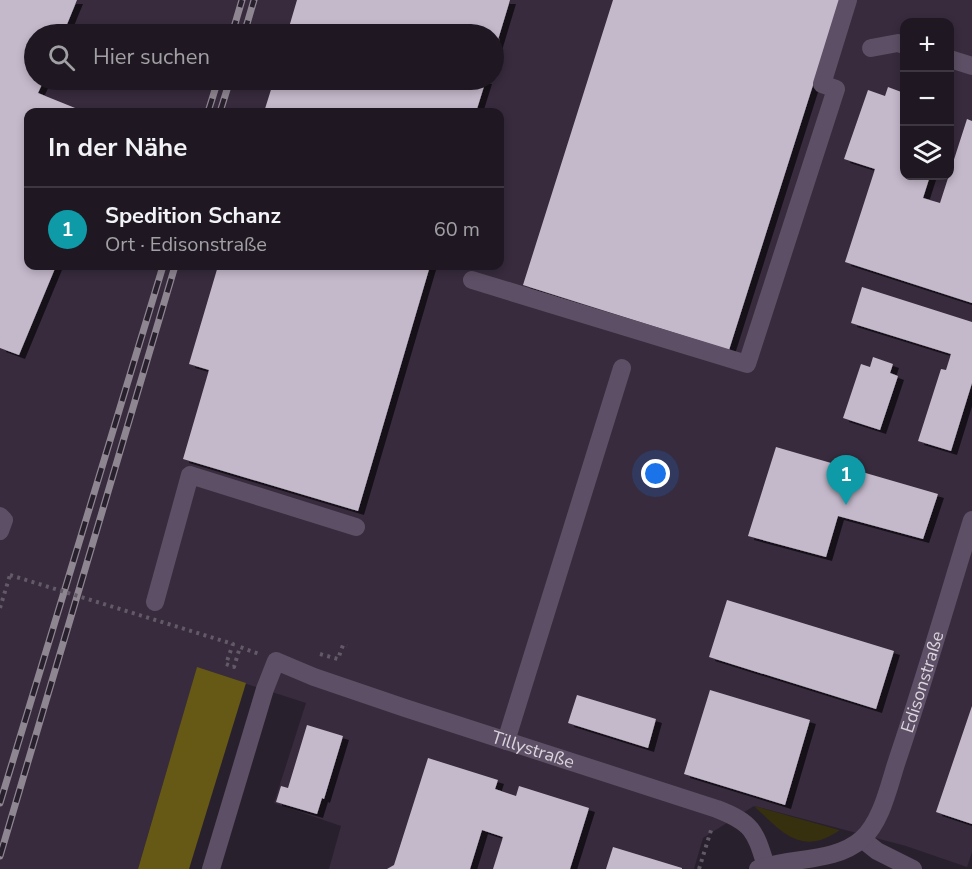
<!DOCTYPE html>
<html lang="de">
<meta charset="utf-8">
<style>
:root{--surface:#1f1822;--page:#27212a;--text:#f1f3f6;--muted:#a1a0a5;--line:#3c3740;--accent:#ea580c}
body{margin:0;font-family:"Nunito Sans",sans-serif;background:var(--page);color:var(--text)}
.controls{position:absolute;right:18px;top:18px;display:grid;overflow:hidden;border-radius:12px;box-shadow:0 3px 9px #0003}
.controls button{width:54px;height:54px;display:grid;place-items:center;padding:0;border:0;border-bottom:2px solid var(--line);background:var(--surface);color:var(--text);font:30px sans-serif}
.you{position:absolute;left:656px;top:474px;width:21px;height:21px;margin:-15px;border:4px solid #fff;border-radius:50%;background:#1a73e8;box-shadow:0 0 0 9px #1a73e833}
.badge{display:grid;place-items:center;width:39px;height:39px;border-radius:50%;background:var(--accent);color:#fff;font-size:20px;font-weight:700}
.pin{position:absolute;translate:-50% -50px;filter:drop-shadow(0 2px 3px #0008)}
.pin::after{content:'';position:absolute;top:32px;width:21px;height:18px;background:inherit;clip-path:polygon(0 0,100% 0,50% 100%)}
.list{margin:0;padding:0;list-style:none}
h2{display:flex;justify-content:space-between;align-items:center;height:78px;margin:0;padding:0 24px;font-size:26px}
h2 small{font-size:20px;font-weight:400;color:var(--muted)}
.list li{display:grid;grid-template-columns:39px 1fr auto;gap:18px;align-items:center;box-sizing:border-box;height:84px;padding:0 24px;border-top:2px solid var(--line)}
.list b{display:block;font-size:22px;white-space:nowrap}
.list p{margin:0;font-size:20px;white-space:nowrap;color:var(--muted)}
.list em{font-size:20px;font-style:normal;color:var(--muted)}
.icon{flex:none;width:33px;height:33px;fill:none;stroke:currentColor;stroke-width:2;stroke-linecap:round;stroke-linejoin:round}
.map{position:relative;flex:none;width:972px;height:869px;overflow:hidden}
.search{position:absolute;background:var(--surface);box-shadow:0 3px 9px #0003;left:24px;top:24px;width:480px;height:66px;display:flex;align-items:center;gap:15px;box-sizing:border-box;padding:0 21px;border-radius:33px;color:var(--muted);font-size:22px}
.panel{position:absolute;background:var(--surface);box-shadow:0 3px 9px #0003;left:24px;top:108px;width:480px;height:162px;border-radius:12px}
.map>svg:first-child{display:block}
.built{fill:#372b3d;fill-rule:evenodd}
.green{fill:#36300e}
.forest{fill:#665915}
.building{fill:#c4b9cb;filter:url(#shadow)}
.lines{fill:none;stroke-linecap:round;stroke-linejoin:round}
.path{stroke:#625a66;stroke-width:4;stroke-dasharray:3 4.5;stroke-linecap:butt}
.minor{stroke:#5d4f65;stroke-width:18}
.rail-casing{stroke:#8e8691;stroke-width:7}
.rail{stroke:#29202d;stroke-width:4.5;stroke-dasharray:14;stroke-linecap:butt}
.path-bridge{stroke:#625a66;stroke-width:4;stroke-dasharray:3 4.5;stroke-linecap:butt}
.labels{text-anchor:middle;stroke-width:6;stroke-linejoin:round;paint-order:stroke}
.street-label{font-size:18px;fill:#dad4dd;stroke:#29202d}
</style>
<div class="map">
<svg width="972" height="869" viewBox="0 0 972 869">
<defs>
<filter id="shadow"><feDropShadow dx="6" dy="4" stdDeviation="0" flood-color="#0009"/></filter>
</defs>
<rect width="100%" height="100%" fill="#29202d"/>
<path class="built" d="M0,0h972v852l-5,15 -61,-21 -152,-40 -51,32 -9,31h-365l12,-43 -67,-23 32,-100 -109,-35 -59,201h-138zM904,22h46v154h-46zM34,34h460v46h-460zM28,112h472v154h-472z"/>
<path class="green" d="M754,806l85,24h1c-39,27 -58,2 -86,-24z"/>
<path class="forest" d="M197,667l49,16 -57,186h-51z"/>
<path class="building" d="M0,0h77l-14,34h-29v46h10l-6,13 47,19h-57v154h28l-37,89 -19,-7z
M297,0h213l-16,53v-19h-207z
M613,0h227l-111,350 -206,-65z
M274,80h212l-10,32h-212z
M888,87l16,6v83h26l-7,22 17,5 27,-84 5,2v182l-127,-41 30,-93 -31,-10 24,-69 17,6z
M218,266h212l-72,245 -175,-52 26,-89 -20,-6z
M862,287l110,35v61l-21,68 -33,-10 23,-72 5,1 5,-16 -100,-31z
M873,357l20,7 -3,9 8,3 -18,54 -37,-12 18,-54 9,3z
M776,447l162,47 -15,45 -85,-23 -12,41 -78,-21z
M727,600l167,51 -18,58 -167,-52z
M710,690l100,30 -25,85 -101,-31z
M577,695l79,24 -8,29 -80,-25z
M972,706v118l-36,-12z
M307,725l36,11 -19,63 -2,-1 -5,16 -41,-12 5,-16 7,2z
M428,758l70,22 -3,9 21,7 3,-10 70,22 -19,61h-77l10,-32 -21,-7 -12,39h-83l7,-4z
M613,847l69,21v1h-76z"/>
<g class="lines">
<path class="path" d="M0,608l10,-33
M320,654l18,5 5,-14 4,1
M226,664l8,3 6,-20 19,7
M699,869l13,-42"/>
<g class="minor">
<path d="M871,48l27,-5 6,2"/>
<path d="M950,59l22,7"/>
<path d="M472,280l275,84 89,-275 -14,-5 26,-84"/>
<path d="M0,516l4,4 -4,11"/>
<path d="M155,602l35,-127 166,52"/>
<path d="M506,741l116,-373"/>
<path d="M862,839l15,12 36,18"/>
<path id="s1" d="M211,869l54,-180 11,-28 38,16 91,31 312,101c36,14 38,22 49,57"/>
<path id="s2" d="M758,869c32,-12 77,-6 104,-30 20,-18 27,-54 35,-78 27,-80 50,-160 75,-241"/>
</g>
<g class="rail-casing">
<path id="rail" d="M232,34l10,-34
M244,34l10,-34
M208,112l10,-32
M220,112l10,-32
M0,803l163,-537
M0,856l175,-590"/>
</g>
<use href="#rail" class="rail"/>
<path class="path-bridge" d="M10,575l223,69 -7,20"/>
</g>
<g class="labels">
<g class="street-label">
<text dy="6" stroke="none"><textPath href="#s2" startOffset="279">Edisonstraße</textPath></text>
<text dy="6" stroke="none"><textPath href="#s1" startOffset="490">Tillystraße</textPath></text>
</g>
</g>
</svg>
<div class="controls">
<button>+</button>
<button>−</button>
<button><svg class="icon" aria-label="layers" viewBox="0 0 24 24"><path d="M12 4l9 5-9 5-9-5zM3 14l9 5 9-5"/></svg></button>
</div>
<div class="you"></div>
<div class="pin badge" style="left:846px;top:505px;background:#0f9aa8">1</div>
<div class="search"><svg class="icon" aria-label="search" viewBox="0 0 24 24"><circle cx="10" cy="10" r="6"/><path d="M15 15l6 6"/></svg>Hier suchen</div>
<section class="panel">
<h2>In der Nähe<small></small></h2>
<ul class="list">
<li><span class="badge" style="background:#0f9aa8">1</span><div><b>Spedition Schanz</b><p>Ort · Edisonstraße</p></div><em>60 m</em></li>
</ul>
</section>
</div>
